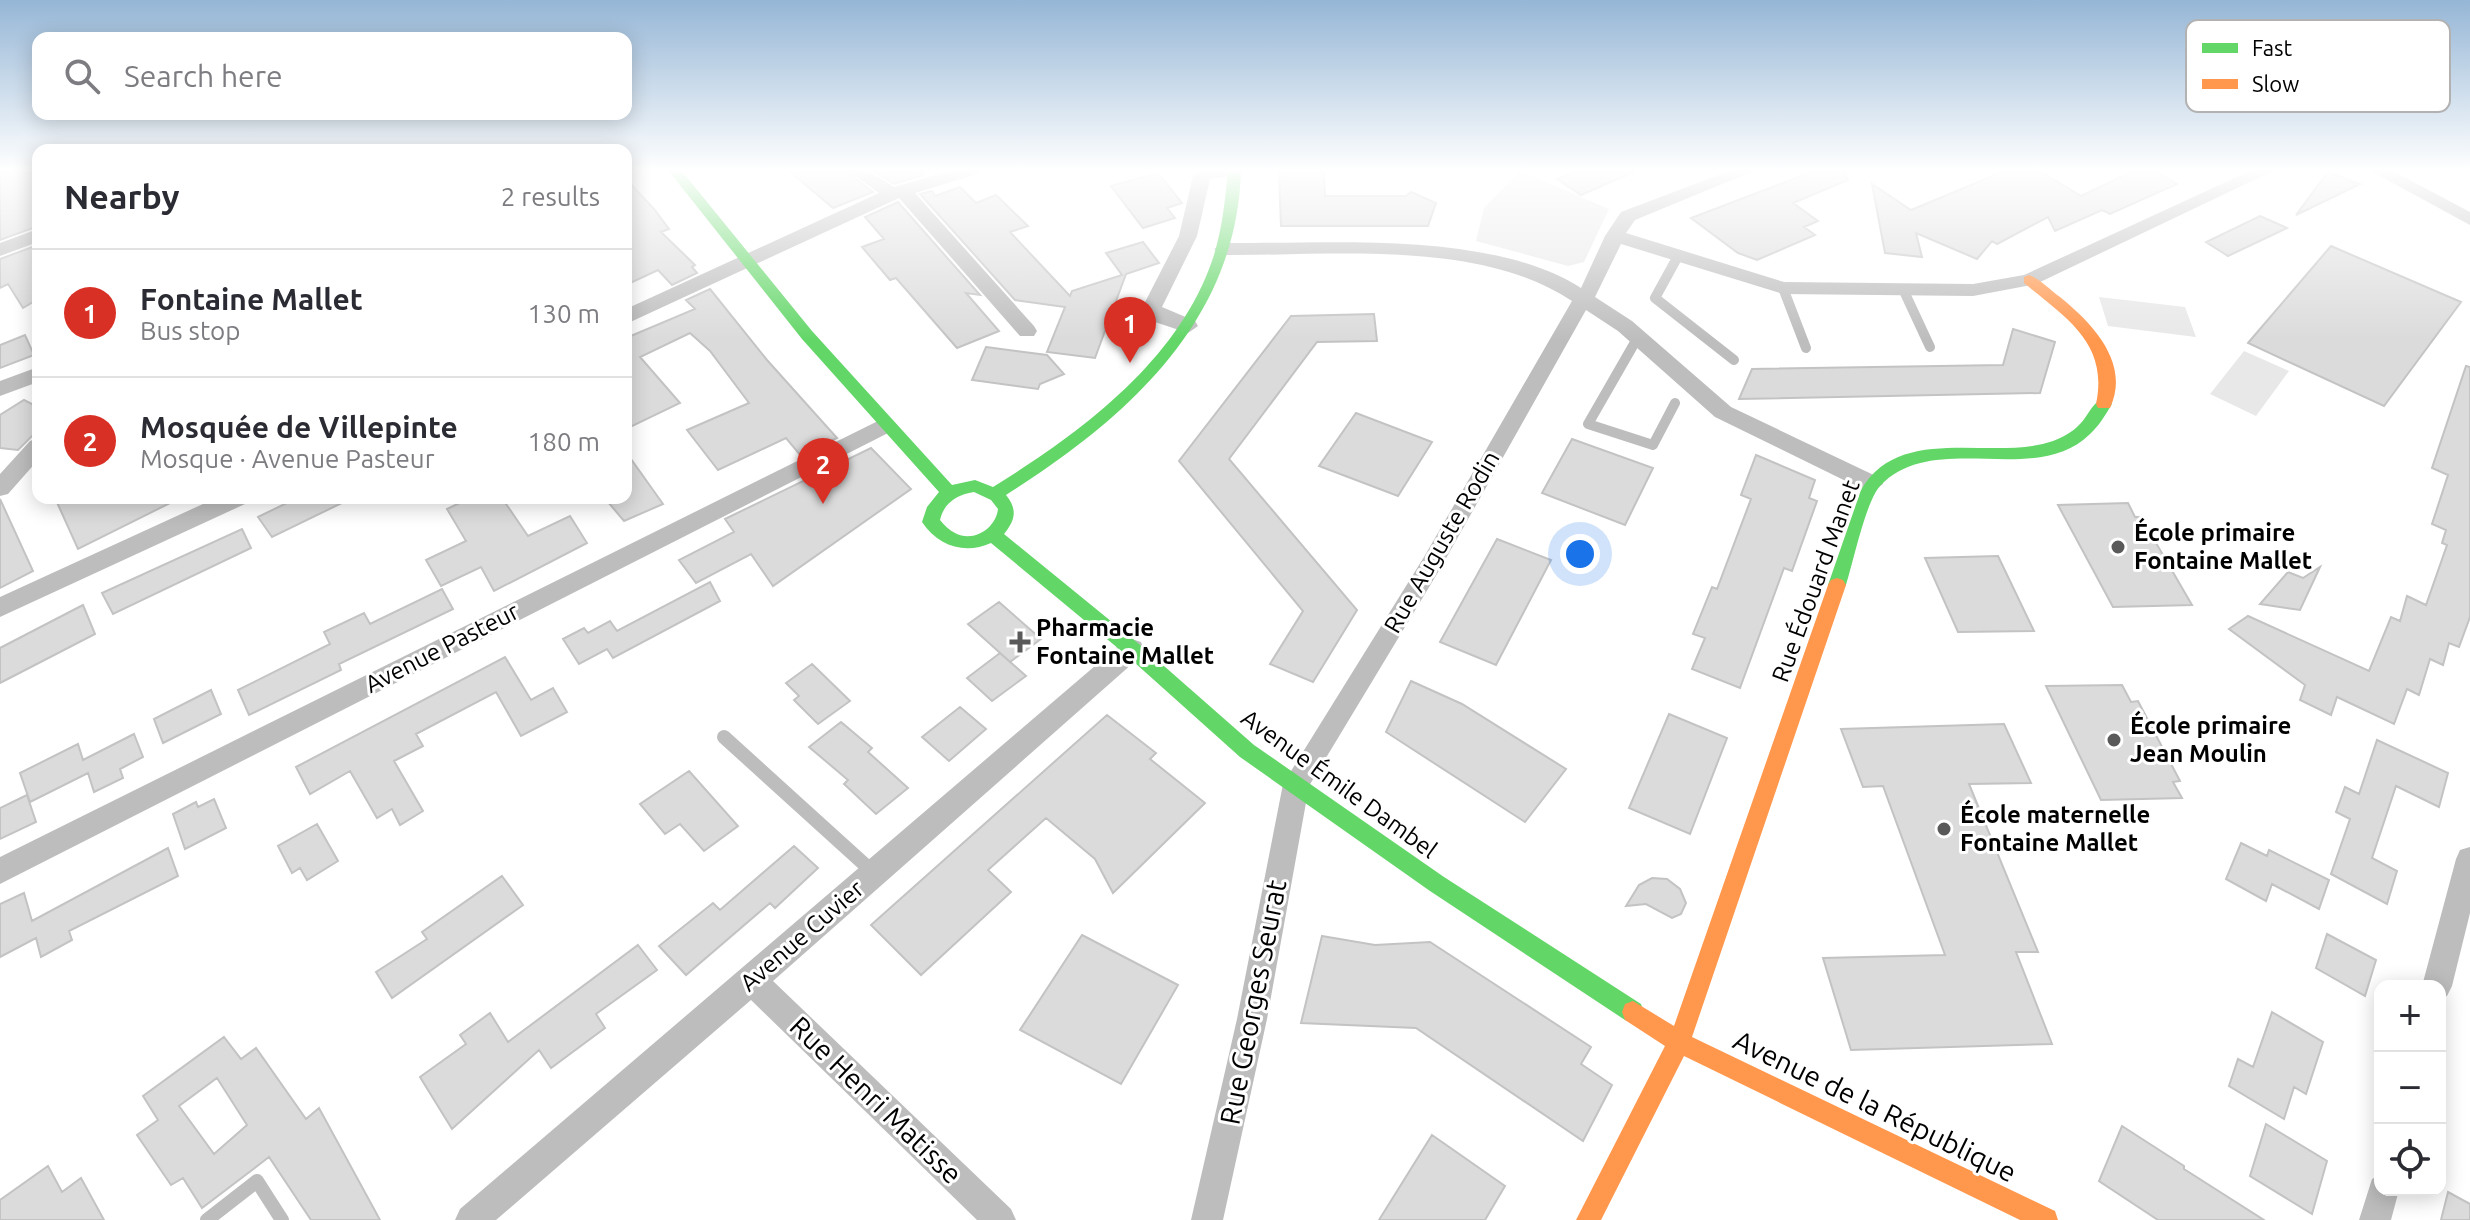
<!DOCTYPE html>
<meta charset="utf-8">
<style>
:root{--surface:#fff;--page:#f7f7f7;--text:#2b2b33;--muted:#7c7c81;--line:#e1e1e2;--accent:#d93025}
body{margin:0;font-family:Ubuntu,sans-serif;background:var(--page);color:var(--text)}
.controls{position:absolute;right:24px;bottom:24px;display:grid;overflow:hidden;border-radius:16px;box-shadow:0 4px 20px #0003}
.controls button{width:72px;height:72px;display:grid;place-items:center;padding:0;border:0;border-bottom:2px solid var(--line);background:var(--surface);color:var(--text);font:40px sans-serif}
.you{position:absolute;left:1580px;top:554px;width:28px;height:28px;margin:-20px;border:6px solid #fff;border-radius:50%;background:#1a73e8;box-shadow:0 0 0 12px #1a73e833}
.badge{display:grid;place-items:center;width:52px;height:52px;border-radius:50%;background:var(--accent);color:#fff;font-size:26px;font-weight:700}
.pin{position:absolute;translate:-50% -66px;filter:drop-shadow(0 2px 4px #0008)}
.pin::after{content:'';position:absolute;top:42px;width:28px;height:24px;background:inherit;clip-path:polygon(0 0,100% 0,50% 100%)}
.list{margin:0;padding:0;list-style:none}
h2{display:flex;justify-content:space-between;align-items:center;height:104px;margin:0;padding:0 32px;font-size:34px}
h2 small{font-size:26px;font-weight:400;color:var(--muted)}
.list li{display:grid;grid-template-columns:52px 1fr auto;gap:24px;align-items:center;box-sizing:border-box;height:128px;padding:0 32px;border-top:2px solid var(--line)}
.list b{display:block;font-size:30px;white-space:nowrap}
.list p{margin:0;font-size:26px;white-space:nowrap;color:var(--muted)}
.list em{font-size:26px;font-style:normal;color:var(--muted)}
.icon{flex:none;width:44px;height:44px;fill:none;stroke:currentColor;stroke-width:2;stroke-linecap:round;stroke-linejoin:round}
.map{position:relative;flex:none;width:2470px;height:1220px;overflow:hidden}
.search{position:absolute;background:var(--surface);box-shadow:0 4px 20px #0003;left:32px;top:32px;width:600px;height:88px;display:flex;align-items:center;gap:20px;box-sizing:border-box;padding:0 28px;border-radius:16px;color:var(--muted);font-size:30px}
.panel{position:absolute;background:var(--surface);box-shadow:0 4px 20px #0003;left:32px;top:144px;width:600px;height:360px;border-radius:16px}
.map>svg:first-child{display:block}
.green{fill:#e8e8e8}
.building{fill:#dbdbdb;stroke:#c3c3c3;stroke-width:2;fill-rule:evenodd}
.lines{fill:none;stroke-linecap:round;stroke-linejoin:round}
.lane-far1{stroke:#bdbdbd;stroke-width:10}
.lane{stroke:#bdbdbd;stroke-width:14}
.street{fill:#bdbdbd;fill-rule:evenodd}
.fast{fill:#63d668;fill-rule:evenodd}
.slow{fill:#ff974d;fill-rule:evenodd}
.poi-dot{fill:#595959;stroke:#fff;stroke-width:3}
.labels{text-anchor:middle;stroke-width:6;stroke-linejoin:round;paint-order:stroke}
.poi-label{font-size:24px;font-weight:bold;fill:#000;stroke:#fff;text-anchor:start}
.street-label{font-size:24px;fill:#000;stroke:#fff}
.near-street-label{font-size:28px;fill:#000;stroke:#fff}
.key{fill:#fff;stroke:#b2b2b2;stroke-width:2}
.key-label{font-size:22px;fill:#000}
</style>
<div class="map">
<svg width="2470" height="1220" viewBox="0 0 2470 1220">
<rect width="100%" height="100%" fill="#fff"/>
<path class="green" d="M1520,171l89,38 -25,53 -16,4 -92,-25 8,-33z
M2099,297l86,10 11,30 -88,-11z
M2244,351l45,20 -33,45 -46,-22z"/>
<path class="building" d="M0,170h38v56l-38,14z
M788,170h56l29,22 -40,16z
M872,170h48l3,5 -29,9z
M1578,170h60l-57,25 -24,-16z
M1817,170h27l4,10 -55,23 25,18 -14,6 11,8 -58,25 -19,-7 -47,-35z
M2007,170h31l43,26 54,-26h18l24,14 -67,30 -8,-4 -47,21 -7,-14 -51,27 -5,-3 -15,18 -61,-26 6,24 -37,-4 -13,-69 39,26z
M2328,172l32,12 -64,31z
M1158,173l24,30 -15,5 8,10 -32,10 -32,-42z
M1279,173h45l1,23h81l5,-4 25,11 -8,23h-147z
M626,179l28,30 15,20 -8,3 34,33 -3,2 5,6 -25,12 -14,-15 -32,15z
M960,187l16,16 20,-8 32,31 -18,6 60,64 2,-5 50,-16 -16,-22 37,-11 16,21 -33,11 -31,84 -48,-6 18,-45 -50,-7 -95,-106 12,-3 3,5z
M898,202l82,93 -14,-2 33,38 -42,17 -61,-70 -6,2 -28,-33 22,-8 -19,-22z
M2260,216l27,12 -59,28 -22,-14z
M38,245v54l-15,9 -15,-24 -8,4v-29z
M2331,246l130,56 -77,104 -136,-63z
M710,289l57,71 70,78 -36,18 -15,-18 -68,32 -31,-40 62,-27 -39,-52 -20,-18 -50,24 40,46 -54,26v-91l69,-29 -9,-9z
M1374,314l3,27 -60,1 -88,117 128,151 -44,72 -43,-18 33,-53 -124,-150 112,-145z
M2013,329l42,13 -15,51 -301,6 13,-30 251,-4z
M25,335l9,20 -34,13v-23z
M986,347l61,8 17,19 -24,10 -2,5 -66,-9z
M2466,366l4,1v250l-11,30 -10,-4 -6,22 -13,-6 -11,36 -12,-6 -13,35 -57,-27 -6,18 -31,-15 5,-15 -76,-56 19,-13 121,55 22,-54 9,4 7,-25 19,9 21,-60 -5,-2 4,-13 -14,-6 16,-49 -16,-7z
M24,400l14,7v23l-20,20 -18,-2v-33z
M1356,413l76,29 -34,54 -79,-30z
M1572,439l81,29 -28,57 -83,-32z
M871,448l40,41 -138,97 -22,-32 -55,29 -17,-23 55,-28 -9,-13z
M626,452l37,52 -39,17 -16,-19 18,-4z
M1756,455l59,25 -6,18 8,3 -25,70 -8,-3 -44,120 -48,-19 13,-31 -12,-4 19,-47 5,2 34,-90 -10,-4z
M55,498h125l-102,51z
M297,498h55l-80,39 -14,-20z
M470,498h32l26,38 42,-20 17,27 -93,48 -13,-24 -40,19 -15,-26 40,-19 -19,-32z
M0,499l33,72 -33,17z
M2128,503l7,14h6l51,88 -79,2 -55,-102z
M242,529l9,19 -138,66 -11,-21z
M1497,539l54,21 -55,105 -56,-23z
M1998,556l36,75 -76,1 -33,-74z
M2320,567l-20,43 -40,-6 28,-32 15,6z
M710,582l10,19 -107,57 -6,-9 -28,15 -16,-25 21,-11 4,5 22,-12 7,10z
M442,589l11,20 -114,55 2,6 -92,45 -11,-25 92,-46 -6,-12 40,-19 6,11z
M999,602l42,37 -31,23 -42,-38z
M83,605l12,29 -95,49v-35z
M1000,653l26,23 -34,25 -25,-23z
M505,657l26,43 22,-12 14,24 -46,24 -25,-44 -80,42 7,12 -29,15 29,50 -23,14 -8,-16 -15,9 -27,-47 -40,23 -14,-27z
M812,664l38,37 -32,23 -24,-24 5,-4 -13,-13z
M1411,681l51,23 104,65 -41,53 -139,-90z
M2122,685l9,17 7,-1 42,80 -7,1 9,16 -81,2 -55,-114z
M211,690l10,24 -58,29 -9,-24z
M960,707l26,22 -37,32 -27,-24z
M1669,714l58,24 -37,96 -61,-26z
M1107,715l49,38 -6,6 55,44 -92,90 -18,-34 -49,-41 -58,52 23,22 -90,83 -50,-50z
M841,722l31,26 -4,4 40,36 -32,26 -32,-30 4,-4 -39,-33z
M2004,724l27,59 -62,1 69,168h-22l36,92 -201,6 -28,-92 122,-3 -62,-169 -20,1 -22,-58z
M134,734l9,23 -23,12 3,9 -29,14 -6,-19 -58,29 -10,-29 58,-29 5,16z
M2377,740l71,33 -9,34 -43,-21 -24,72 25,13 -10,33 -56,-30 19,-55 -14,-7 9,-25 14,7z
M689,771l49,55 -34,25 -24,-27 -15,10 -25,-30z
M27,795l9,27 -36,17v-31z
M214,799l12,29 -41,21 -12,-35 23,-12 2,5z
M317,824l21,37 -31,19 -7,-12 -8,5 -14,-27z
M2241,843l26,13 2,-6 60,30 -10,29 -47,-25 -6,17 -40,-22z
M794,846l24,22 -43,40 -5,-5 -84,72 -27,-29 54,-43 7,7z
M168,848l10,28 -109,55 3,9 -31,17 -5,-19 -36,19v-53l24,-11 8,28z
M502,876l21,29 -131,93 -16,-26 51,-33 -5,-7z
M1652,878l15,1 13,10 6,14 -5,11 -9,4 -26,-14 -20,2 13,-21z
M2327,934l49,26 -11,36 -49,-28z
M1082,935l96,50 -57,99 -101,-54z
M1322,936l53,9 55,-3 161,105 -10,17 31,21 -29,56 -167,-113 -115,-5z
M638,945l19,25 -61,44 9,14 -54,40 -12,-18 -87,79 -32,-52 46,-33 -6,-9 30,-22 18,29z
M2272,1012l51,30 -17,52 -12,-7 -10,32 -55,-33 9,-27 15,8z
M224,1037l17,22 15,-11 50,71 13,-11 61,112h-69l-42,-63 -67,51 -19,-30 -12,7 -34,-50 21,-15 -15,-24zM217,1078l30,47 -33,29 -35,-48z
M2266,1124l61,37 -15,53 -62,-38z
M2122,1126l62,40v3l80,51h-106l-59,-39z
M1432,1135l73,51 -20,34h-106z
M48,1166l14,26 19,-14 23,42h-104v-20z
M2448,1192l22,12v16h-29z"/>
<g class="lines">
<path class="lane-far1" d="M1678,256l-23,42 79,62
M1783,288l23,60
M1903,289l27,58
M1638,337l-50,87 65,21 22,-42"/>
<path class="lane" d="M724,737l150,136
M207,1220l50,-39 25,39"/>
<path class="street" d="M847,170h20l27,17 59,-17h27l-3,4 -62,19 119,133 3,5 -3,5h-14l-121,-138 -273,126v-15l253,-116z
M1200,170h44l-3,4 -31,5 -13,57 -35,71 33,14 3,5 -10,7 -36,-12 -10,-13 37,-72 14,-60z
M1732,170h24l-121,50 -9,13 158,49 189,2 51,-9 228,-105h23l-239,114 -63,12 -190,-2 -162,-50 -26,53 37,24 99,86 149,71 3,6 -11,8 -8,-2 -149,-73 -97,-86 -32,-21 -146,259 -131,217 -42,233 -44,201h-32l46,-201 46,-235 141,-227 148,-256c-93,-62 -239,-45 -348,-46l-10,-6 10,-6c106,1 266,-13 357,45l24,-52 16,-24z
M2369,170h22l79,42v13z
M38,229v13l-38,14v-13z
M38,367v15l-38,14v-15z
M884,418l8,3 3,5 -3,5 -892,453v-27z
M38,438v22l-30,34 -8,2v-22l30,-33z
M216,498h32l-3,6 -245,113v-20z
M1132,639l9,3 3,7 -3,7 -368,325 238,228 5,11h-39l-226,-220 -255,220h-41l5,-11 663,-567z
M2470,847v66l-18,73 -5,10 -7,3v-13h-18l34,-127 4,-9z
M2380,1175v15h19l-8,30h-32l13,-41z"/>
<path class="fast" d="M668,170h13l131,161 140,154 23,-5 18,7c87,-54 184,-125 219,-226 10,-29 13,-60 16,-91h13c-4,152 -115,249 -235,325 12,15 9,25 -2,39l135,110 115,101 190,132 197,127 3,8 -3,8 -8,3 -8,-3 -195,-129 -190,-134 -115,-103 -134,-111c-26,12 -53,3 -69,-21l5,-15 12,-15 -137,-153zM974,492l17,8 7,9c-2,19 -24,34 -43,24 -6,-3 -11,-8 -15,-13 4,-17 16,-25 34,-28z
M2104,398l8,6c-6,10 -13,22 -22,30 -54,54 -156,-5 -210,52 -14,15 -27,77 -34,99l-3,5h-12l-3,-5 33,-95c39,-68 132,-28 192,-49 8,-3 20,-9 26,-16 9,-8 13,-23 25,-27z"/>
<path class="slow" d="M2029,275c11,4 21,15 31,22 32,26 71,66 50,111h-12l-2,-4c13,-61 -30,-86 -72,-121v-6z
M1837,578l6,2 3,5 -154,452 363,174 3,9h-38l-336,-164 -83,164h-25l89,-174 -40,-26 -3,-8 3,-8 8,-3 41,25 154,-441 3,-5z"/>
</g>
<linearGradient id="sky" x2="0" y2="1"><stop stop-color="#95b6d6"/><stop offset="0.5" stop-color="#fff"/><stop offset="1" stop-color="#fff" stop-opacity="0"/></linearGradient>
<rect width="2470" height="340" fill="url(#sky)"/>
<g class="poi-dot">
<circle cx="2118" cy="547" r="8"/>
<path d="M1016 630h8v8h8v8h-8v8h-8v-8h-8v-8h8z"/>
<circle cx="2114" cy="740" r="8"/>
<circle cx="1944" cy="829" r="8"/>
</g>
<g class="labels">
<g class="poi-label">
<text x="2134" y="541">École primaire<tspan x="2134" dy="28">Fontaine Mallet</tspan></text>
<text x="1036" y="636">Pharmacie<tspan x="1036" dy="28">Fontaine Mallet</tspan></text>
<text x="2130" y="734">École primaire<tspan x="2130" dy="28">Jean Moulin</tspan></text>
<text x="1960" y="823">École maternelle<tspan x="1960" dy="28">Fontaine Mallet</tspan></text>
</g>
<g class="street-label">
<text transform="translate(1442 542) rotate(-60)" y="8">Rue Auguste Rodin</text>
<text transform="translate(1816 581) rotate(-70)" y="8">Rue Édouard Manet</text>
<text transform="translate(442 648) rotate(-27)" y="8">Avenue Pasteur</text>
<text transform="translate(1339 784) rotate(36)" y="8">Avenue Émile Dambel</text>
<text transform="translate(802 936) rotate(-41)" y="8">Avenue Cuvier</text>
</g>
<g class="near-street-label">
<text transform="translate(1253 1002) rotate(-79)" y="10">Rue Georges Seurat</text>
<text transform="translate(876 1100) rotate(44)" y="10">Rue Henri Matisse</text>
<text transform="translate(1875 1106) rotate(26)" y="10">Avenue de la République</text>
</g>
</g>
<rect x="2186" y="20" width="264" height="92" rx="12" class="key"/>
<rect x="2202" y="43" width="36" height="10" fill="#63d668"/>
<rect x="2202" y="79" width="36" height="10" fill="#ff974d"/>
<g class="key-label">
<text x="2252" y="56">Fast</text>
<text x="2252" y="92">Slow</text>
</g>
</svg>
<div class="controls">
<button>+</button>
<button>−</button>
<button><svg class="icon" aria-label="locate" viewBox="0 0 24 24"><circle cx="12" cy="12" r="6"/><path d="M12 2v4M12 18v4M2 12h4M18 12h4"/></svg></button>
</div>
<div class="you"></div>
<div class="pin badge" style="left:1130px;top:363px">1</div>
<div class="pin badge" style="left:823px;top:504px">2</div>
<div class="search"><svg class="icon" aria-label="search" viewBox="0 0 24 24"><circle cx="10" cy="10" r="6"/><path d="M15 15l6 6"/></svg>Search here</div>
<section class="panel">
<h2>Nearby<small>2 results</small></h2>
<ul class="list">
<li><span class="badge">1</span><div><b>Fontaine Mallet</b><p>Bus stop</p></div><em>130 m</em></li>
<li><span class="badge">2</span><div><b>Mosquée de Villepinte</b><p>Mosque · Avenue Pasteur</p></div><em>180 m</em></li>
</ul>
</section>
</div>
